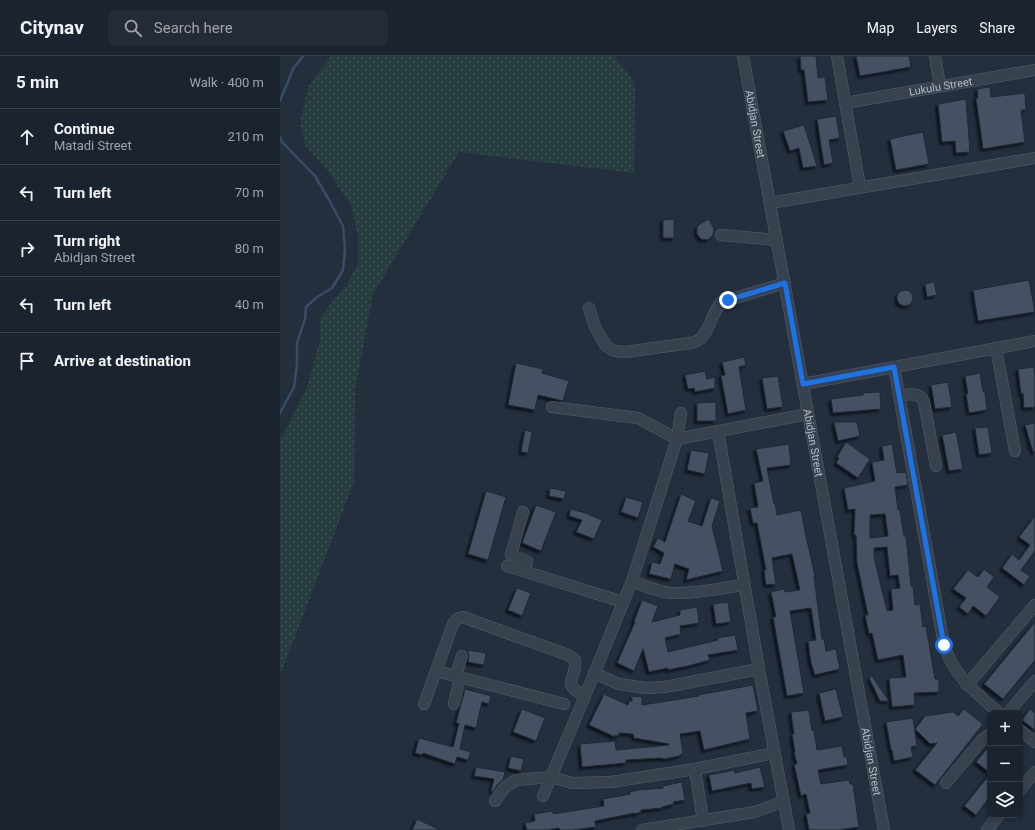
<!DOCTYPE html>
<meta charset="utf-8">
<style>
:root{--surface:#1b232e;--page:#242b36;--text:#f1f3f6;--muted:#a0a4aa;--line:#39404a}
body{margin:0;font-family:Roboto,sans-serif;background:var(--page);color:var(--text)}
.controls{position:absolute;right:12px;bottom:12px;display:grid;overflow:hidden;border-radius:8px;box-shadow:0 2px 6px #0003}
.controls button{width:36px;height:36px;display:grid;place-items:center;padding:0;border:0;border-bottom:1px solid var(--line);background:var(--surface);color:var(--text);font:20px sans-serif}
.stop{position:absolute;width:12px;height:12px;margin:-9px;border:3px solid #1a73e8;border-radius:50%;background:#fff}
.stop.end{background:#1a73e8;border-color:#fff;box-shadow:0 1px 4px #0008}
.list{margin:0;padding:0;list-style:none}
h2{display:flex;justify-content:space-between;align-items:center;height:52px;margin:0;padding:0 16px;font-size:17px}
h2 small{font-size:13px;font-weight:400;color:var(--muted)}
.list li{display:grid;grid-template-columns:26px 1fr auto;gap:12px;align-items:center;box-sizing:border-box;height:56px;padding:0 16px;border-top:1px solid var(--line)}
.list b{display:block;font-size:15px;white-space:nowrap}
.list p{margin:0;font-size:13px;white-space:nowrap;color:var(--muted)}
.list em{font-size:13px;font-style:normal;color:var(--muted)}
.icon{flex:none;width:22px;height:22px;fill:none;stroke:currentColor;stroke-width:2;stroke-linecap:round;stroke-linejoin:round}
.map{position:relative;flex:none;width:755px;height:774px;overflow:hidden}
header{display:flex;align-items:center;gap:24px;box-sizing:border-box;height:56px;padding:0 20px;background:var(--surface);border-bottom:1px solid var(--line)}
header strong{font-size:19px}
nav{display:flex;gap:22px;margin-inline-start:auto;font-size:14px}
.search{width:280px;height:36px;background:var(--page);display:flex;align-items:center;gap:10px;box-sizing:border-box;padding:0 14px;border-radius:8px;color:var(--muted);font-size:15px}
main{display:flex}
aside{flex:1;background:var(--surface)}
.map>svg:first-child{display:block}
.grass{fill:url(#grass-dots)}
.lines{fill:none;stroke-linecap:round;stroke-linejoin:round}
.stream{stroke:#394c67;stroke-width:2.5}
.building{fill:#455162;stroke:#1f2835;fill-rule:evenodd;filter:url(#shadow)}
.minor-casing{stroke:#565f6c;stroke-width:12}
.minor{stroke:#38414e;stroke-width:11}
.route{stroke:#1a73e8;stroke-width:5}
.labels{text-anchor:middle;stroke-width:4;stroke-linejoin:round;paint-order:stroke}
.street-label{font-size:11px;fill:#b4bcc9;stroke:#1d2633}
</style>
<header>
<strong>Citynav</strong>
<div class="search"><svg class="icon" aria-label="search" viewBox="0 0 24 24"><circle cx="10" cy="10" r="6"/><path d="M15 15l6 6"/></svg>Search here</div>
<nav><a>Map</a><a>Layers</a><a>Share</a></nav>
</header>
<main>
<aside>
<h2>5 min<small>Walk · 400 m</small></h2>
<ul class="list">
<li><svg class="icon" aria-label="ahead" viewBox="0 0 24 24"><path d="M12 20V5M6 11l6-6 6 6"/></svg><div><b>Continue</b><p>Matadi Street</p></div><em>210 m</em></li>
<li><svg class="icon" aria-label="left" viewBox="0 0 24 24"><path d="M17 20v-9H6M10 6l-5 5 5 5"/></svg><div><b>Turn left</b></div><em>70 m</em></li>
<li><svg class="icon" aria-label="right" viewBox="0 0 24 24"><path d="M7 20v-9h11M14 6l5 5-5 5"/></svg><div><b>Turn right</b><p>Abidjan Street</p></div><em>80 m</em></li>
<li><svg class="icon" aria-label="left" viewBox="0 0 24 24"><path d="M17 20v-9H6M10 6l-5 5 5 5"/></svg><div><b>Turn left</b></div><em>40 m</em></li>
<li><svg class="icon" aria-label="arrive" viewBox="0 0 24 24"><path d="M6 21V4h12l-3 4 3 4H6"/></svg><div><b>Arrive at destination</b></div></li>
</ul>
</aside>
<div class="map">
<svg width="755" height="774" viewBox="0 0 755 774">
<defs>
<pattern id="grass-dots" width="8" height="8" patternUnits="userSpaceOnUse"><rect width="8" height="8" fill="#263c3f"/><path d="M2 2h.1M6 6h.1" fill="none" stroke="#435659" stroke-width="1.8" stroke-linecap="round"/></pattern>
<filter id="shadow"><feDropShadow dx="-2.5" dy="2.5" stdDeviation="1" flood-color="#0009"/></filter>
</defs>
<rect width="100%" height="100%" fill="#242f3e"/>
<path class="grass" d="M51,0h284l20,28 -1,89 -175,-21 -86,142 -18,96 -1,92 -74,194v-239l4,-4 23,-46 13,-47v-21l14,-20 12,-13 12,-22v-29l-7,-29 -23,-35 -23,-26 -5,-22 8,-36z"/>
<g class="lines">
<path class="stream" d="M0,45l13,-32 10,-13
M0,81l2,5 33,34 14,24 14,26 2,24 -2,20 -11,18 -15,9 -11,10 -1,12 -8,24v21l-3,23 -14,26"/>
</g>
<path class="building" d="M520,0h16l2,22 7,-1 3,23 -20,2 -4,-32h-3z
M576,0h53l2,11 -51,9z
M710,31l1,10 34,-4 1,17h-5l4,32 -42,7 -7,-51h2l-1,-9z
M686,43l4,53 -14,1 -1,-12 -13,1 -4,-38z
M556,60l4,22 -11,2 4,23 -9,2 -7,-46z
M524,69l13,41 -14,2 -4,-20 -9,3 -7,-20z
M643,76l6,32 -33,6 -6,-31z
M394,163v19h-11v-18z
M429,163l5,10 -1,6 -5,5 -7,-1 -4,-5v-7l3,-3z
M749,224l6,32 -57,9 -5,-31z
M654,226l3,13 -10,2 -2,-13z
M617 242a8 8 0 1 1 16 0a8 8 0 1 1-16 0Z
M464,301l2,8 -7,2 7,43 -18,4 -7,-38 4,-1 -3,-13z
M236,307l27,6 -1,4 27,8 -6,20 -25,-6 -3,15 -27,-5z
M754,311l1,9v31l-11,1 -1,-15 -2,1 -3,-25z
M425,315l2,8 8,-2v11l-20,4 -1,-4 -6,1 -3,-14z
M700,317l3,19h2l2,18 -18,3 -3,-19h2l-3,-18z
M498,320l5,31 -16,2 -5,-31z
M668,326l4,25 -17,2 -4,-24z
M600,336l1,17 -48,4 -2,-14 32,-4v-2z
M436,346v19h-19v-18z
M554,366h23l3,14 -22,5z
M755,367v29h-2l-8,-27z
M708,371l4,26 -13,2 -4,-27z
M245,374l7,2 -4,21 -7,-1z
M676,376l7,37 -14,2 -7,-36z
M566,386l24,17 -12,19 -22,-15 3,-5 -2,-1z
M509,388l2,21 -24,3 7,36 1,-1 2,12 24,-5 5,26 9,40h-1l8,63h2l2,12 10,-2 4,20 -25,6 -4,-12 -3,-22 8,-1 -5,-32 -21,3 14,82 -17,3 -14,-79h3l-5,-25 13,-3 1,3 15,-2 -8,-36 -20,4 4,26 -10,1 -2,-15h2l-9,-47h-4l-3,-15 8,-1 -4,-24 9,-2 -7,-32z
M612,388l5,29 9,-1 2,13 -13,2 3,23h2l4,26h2l5,50h2l2,19 5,-1 3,23 3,-1 9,53h4v13l-25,1 1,12 -23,2 -3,-29 17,-1 -3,-22 -25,5 -6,-27 -3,1 -4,-19h3l-11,-52 -1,-28h-2l1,-26 -7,1 -4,-22 31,-7 -3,-19 12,-2 -2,-14zM605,458l3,22 -18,2v-23zM607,491l3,29 8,-1 2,13 -9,1 2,21 -6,1 -13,-54v-9z
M411,394l18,3 -4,21 -18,-4z
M270,432l16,3 -2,8 -15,-3z
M206,435l20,6 -18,63 -20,-6z
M401,438l15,7 -8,20 14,5 9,-28 9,3 -8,25 11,45 -37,9 3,-11 -14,-5 -4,15 -22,-5 3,-12 8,2 4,-11 -11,-6 5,-9 7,4z
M346,441l17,5 -5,16 -17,-6z
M256,449l20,7 -15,39 -19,-8z
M291,453l14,4 17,7 -8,19 -18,-7 6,-12 -13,-4z
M755,460v35l-14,19 9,6 -6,9 -22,-17 10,-14 7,6 11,-15 -11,-8z
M704,513l10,8 -7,10 13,10 -14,19 -13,-10 -5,8 -9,-7 7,-9 -13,-9 15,-19 10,7z
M237,532l14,5 -9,23 -14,-6z
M362,544l16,6 -6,16 28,-7v-5l17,-3 2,16 -19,3 1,8 -16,4 3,14 50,-12 -1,-2 18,-3 3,15 -30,5 2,5 -22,6 -20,4v-2l-19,4 -6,-23 -9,22 -17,-8 18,-41 -1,-1z
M448,546l3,20 -15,2 -3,-20z
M755,566v38l-32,39 -19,-15z
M187,594l19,3 -2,12 -16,-3 1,-7z
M592,620l17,25h-9l-11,-23z
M473,629l5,26 -12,2 4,26 -46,11 -4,-19 -20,3 3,19 -4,3 -14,3 -5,-1 -34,2v3l-44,4 -2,-23 35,-3 1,9 53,-5v-1l-35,-6 -1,-4 -14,-1v3l-4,-1v2l-26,-12 15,-31 24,11 1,-4h3v-5l10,1v8l57,-9 -1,-1z
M185,633l26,7 -2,8 -7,-2 -6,26 -11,-3 -5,24 11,3 -3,8 -11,-3 -2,7 -32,-11 -1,2 -7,-2 4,-15 34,9 6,-24h-3z
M556,633l7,28 -18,4 -6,-28z
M242,653l23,9 -9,23 -23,-9z
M684,653l19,15 -48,61 -20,-15 22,-27 -7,1 -15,-15 10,-13 28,-4 5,4z
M750,653l5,4v17l-13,-10z
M529,654l3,21 2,-1 3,20 25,-4 2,11h3l1,8 -30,5 3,14 28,-4 1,4h3l6,43 -20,3h-30l-3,-16 4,-1 -4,-19 -5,2 -7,-32h3l-3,-12h1l-3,-18h2l-3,-22z
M633,662l4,28 -6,1 2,10 -19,4 -2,-11h-1l-5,-28z
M710,689v28l-14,-11z
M231,700l13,3 -3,12 -13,-3z
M196,711l29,5 -2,8 -5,4 -5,8 -2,-1 3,-12 -20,-3z
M480,711l5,20 -13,2 -1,-6 -39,8 -3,-16 25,-5 1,3z
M710,718v23l-14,18 -12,-9z
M402,726l3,18 -12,2 1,2 -12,3v1l-21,2v2l-6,2v-1l-40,8 1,6 -23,3h-13l-1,-2 -12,2h-20l-2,-7 10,-2 -1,-7 19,-3v3l51,-8 -1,-7 27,-5v-2l8,-2 25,-2v-2z
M137,763l23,11h-28z"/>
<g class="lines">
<g class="minor-casing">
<g id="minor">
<path id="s1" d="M463,0l141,774"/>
<path d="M557,0l23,131"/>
<path d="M655,0l5,30"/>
<path id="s2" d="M565,47l190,-33"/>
<path d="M490,147l265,-45"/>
<path d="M441,179l56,5"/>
<path d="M309,252l6,19 11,19 8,5 11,1 66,-9c3,-1 7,-2 9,-4 11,-9 11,-27 22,-37l63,-19"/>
<path d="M716,292l19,103"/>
<path d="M614,311l50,278c10,31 31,47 55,68"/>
<path d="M523,328l232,-43"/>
<path d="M619,339c10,0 20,-4 25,7l12,64"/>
<path d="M272,351l86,11 39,21 131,-25"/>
<path d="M438,375l41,238 30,161"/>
<path d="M243,456l-12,43 16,6 -2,10"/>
<path d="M227,510l116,36"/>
<path d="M352,525c13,5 27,12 41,12 24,1 48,-5 71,-8"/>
<path d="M156,615l128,33"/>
<path d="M314,617l25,11 27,4 19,-1 94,-18"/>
<path d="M176,620l6,-20"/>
<path d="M687,629l68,-80"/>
<path d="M144,648l29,-80 4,-5 6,-2 105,38 7,5c3,19 -16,23 10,36"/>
<path d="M174,648l6,-27"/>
<path d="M728,657l27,-32"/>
<path d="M740,674l15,12"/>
<path d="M415,713l8,52"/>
<path d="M666,727l35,-42 9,-7"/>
<path d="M740,734l15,-18"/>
<path d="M263,740l42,-100 47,-115 45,-142 4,-26"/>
<path d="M215,745l9,-13 12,-8 35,-3 21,6 39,-1 84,-13 79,-16"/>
<path d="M362,774l113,-18 29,-11"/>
<path d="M707,774l12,-15"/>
</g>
</g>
<use href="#minor" class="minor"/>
</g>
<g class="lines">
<path class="route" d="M448,244l57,-17 18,101 91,-17 50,278"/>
</g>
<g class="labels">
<g class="street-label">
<text dy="4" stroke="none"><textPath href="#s2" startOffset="97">Lukulu Street</textPath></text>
<text dy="4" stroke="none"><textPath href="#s1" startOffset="69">Abidjan Street</textPath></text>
<text dy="4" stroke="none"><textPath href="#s1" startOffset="393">Abidjan Street</textPath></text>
<text dy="4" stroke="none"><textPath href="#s1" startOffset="717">Abidjan Street</textPath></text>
</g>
</g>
</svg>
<div class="controls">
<button>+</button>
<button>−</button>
<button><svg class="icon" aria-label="layers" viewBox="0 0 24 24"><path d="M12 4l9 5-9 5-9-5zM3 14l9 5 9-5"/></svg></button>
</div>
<div class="stop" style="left:664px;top:589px"></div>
<div class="stop end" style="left:448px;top:244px"></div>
</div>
</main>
